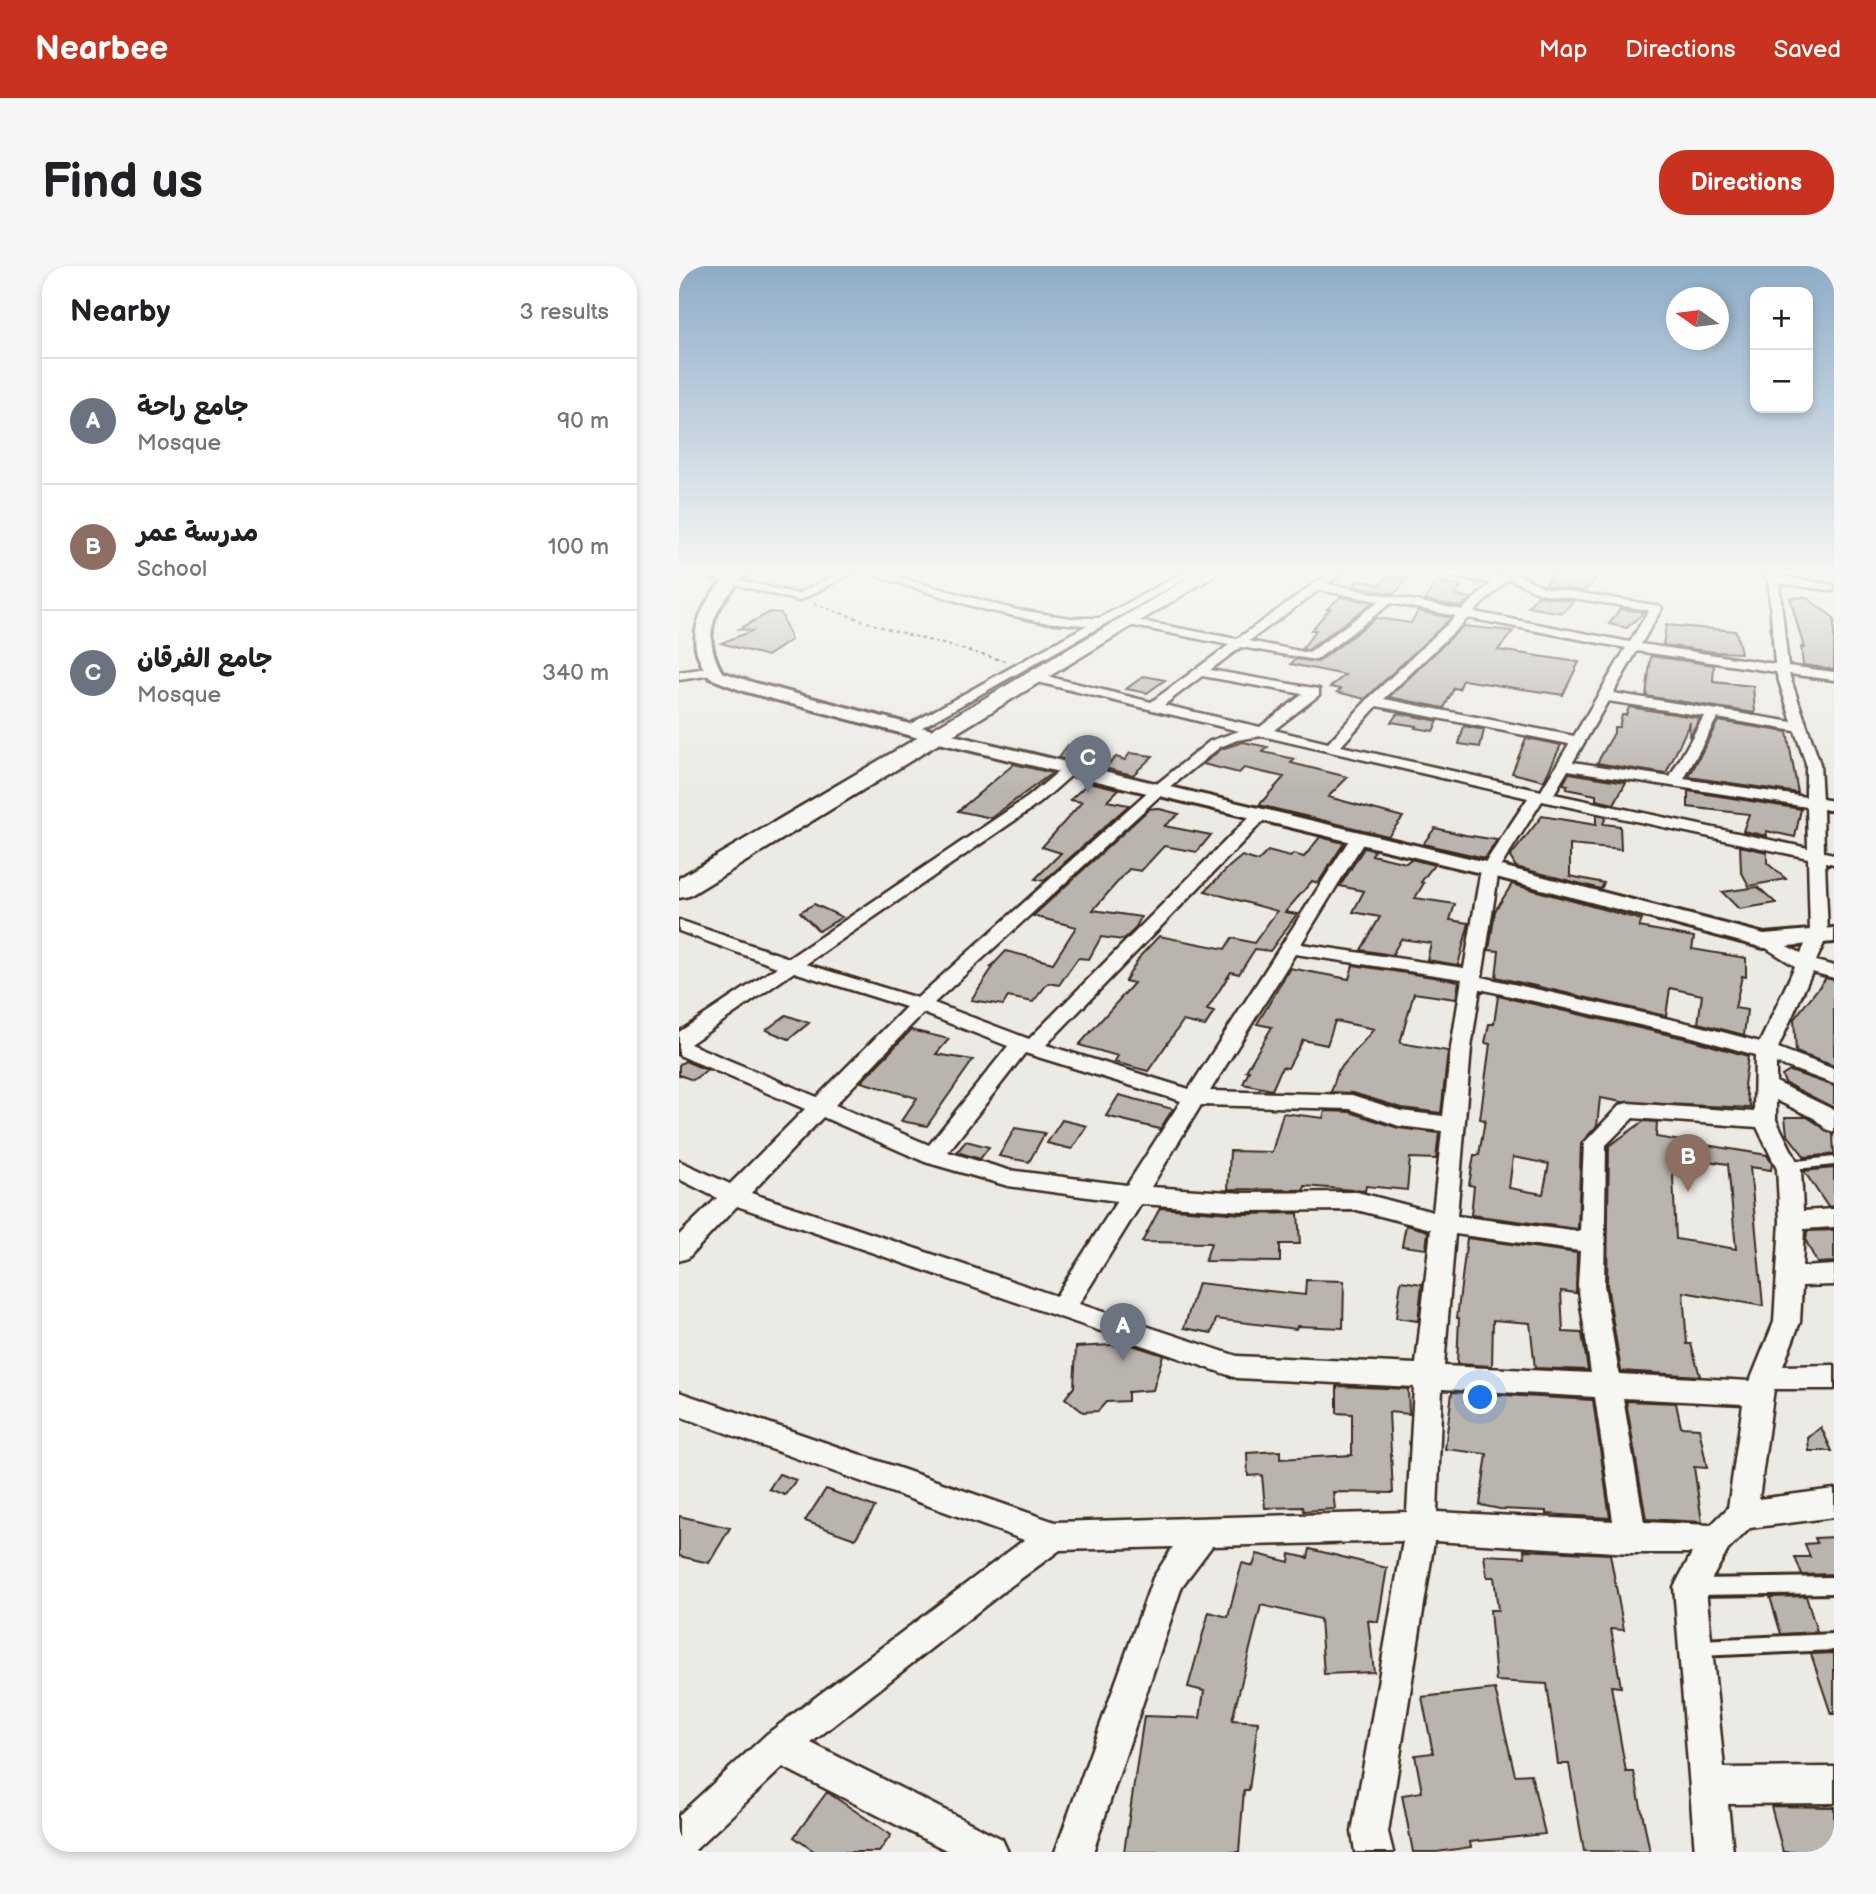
<!DOCTYPE html>
<meta charset="utf-8">
<style>
:root{--surface:#fff;--page:#f6f6f6;--text:#202124;--muted:#757577;--line:#e0e0e0;--accent:#c8321e}
body{margin:0;font-family:"Balsamiq Sans","Playpen Sans Arabic",sans-serif;background:var(--page);color:var(--text)}
.controls{position:absolute;right:21px;top:21px;display:grid;overflow:hidden;border-radius:14px;box-shadow:0 4px 10px #0003}
.controls button{width:63px;height:63px;display:grid;place-items:center;padding:0;border:0;border-bottom:2px solid var(--line);background:var(--surface);color:var(--text);font:35px sans-serif}
.compass{position:absolute;left:987px;top:21px;width:63px;height:63px;border-radius:50%;background:var(--surface);box-shadow:0 4px 10px #0003;rotate:284deg}
.you{position:absolute;left:802px;top:1132px;width:24px;height:24px;margin:-18px;border:5px solid #fff;border-radius:50%;background:#1a73e8;box-shadow:0 0 0 10px #1a73e833}
.badge{display:grid;place-items:center;width:46px;height:46px;border-radius:50%;background:var(--accent);color:#fff;font-size:23px;font-weight:700}
.pin{position:absolute;translate:-50% -58px;filter:drop-shadow(0 2px 4px #0008)}
.pin::after{content:'';position:absolute;top:37px;width:24px;height:21px;background:inherit;clip-path:polygon(0 0,100% 0,50% 100%)}
.list{margin:0;padding:0;list-style:none}
h2{display:flex;justify-content:space-between;align-items:center;height:91px;margin:0;padding:0 28px;font-size:30px}
h2 small{font-size:23px;font-weight:400;color:var(--muted)}
.list li{display:grid;grid-template-columns:46px 1fr auto;gap:21px;align-items:center;box-sizing:border-box;height:126px;padding:0 28px;border-top:2px solid var(--line)}
.list b{display:block;font-size:26px;white-space:nowrap}
.list p{margin:0;font-size:23px;white-space:nowrap;color:var(--muted)}
.list em{font-size:23px;font-style:normal;color:var(--muted)}
.map{position:relative;flex:none;width:1155px;height:1586px;overflow:hidden;border-radius:28px}
header{display:flex;align-items:center;gap:42px;box-sizing:border-box;height:98px;padding:0 35px;background:var(--accent);color:#fff}
header strong{font-size:33px}
nav{display:flex;gap:38px;margin-inline-start:auto;font-size:24px}
.intro{display:flex;align-items:center;justify-content:space-between;box-sizing:border-box;height:168px;padding:0 42px}
h1{margin:0;font-size:49px}
.button{padding:18px 32px;border-radius:28px;background:var(--accent);color:#fff;font-size:24px;font-weight:700}
main{display:flex;gap:42px;padding:0 42px}
aside{flex:1;background:var(--surface);border-radius:28px;box-shadow:0 4px 10px #0003}
.map>svg:first-child{display:block}
.building{fill:#bab4ae;stroke:#3b2a1e;stroke-width:2;fill-rule:evenodd}
.lines{fill:none;stroke-linecap:round;stroke-linejoin:round}
.service-casing{stroke:#3b2a1e;stroke-width:6}
.minor-casing{stroke:#3b2a1e;stroke-width:5}
.tertiary-casing{stroke:#3b2a1e;stroke-width:6}
.primary-casing{stroke:#3b2a1e;stroke-width:5}
.path{stroke:#3b2a1e;stroke-width:2;stroke-dasharray:3.5 3.5;stroke-linecap:butt}
.service{fill:#f6f6f2;fill-rule:evenodd}
.minor{fill:#f6f6f2;fill-rule:evenodd}
.tertiary{fill:#f6f6f2;fill-rule:evenodd}
.primary{fill:#f6f6f2;fill-rule:evenodd}
</style>
<header>
<strong>Nearbee</strong>
<nav><a>Map</a><a>Directions</a><a>Saved</a></nav>
</header>
<div class="intro"><h1>Find us</h1><a class="button">Directions</a></div>
<main>
<aside>
<h2>Nearby<small>3 results</small></h2>
<ul class="list">
<li><span class="badge" style="background:#6b7280">A</span><div><b>جامع راحة</b><p>Mosque</p></div><em>90 m</em></li>
<li><span class="badge" style="background:#8d6e63">B</span><div><b>مدرسة عمر</b><p>School</p></div><em>100 m</em></li>
<li><span class="badge" style="background:#6b7280">C</span><div><b>جامع الفرقان</b><p>Mosque</p></div><em>340 m</em></li>
</ul>
</aside>
<div class="map">
<svg width="1155" height="1586" viewBox="0 0 1155 1586">
<rect width="100%" height="100%" fill="#ebeae5"/>
<filter id="ink" filterUnits="userSpaceOnUse"><feTurbulence type="fractalNoise" baseFrequency=".0143" numOctaves="2"/><feDisplacementMap in="SourceGraphic" scale="14" xChannelSelector="R" yChannelSelector="G"/><feConvolveMatrix kernelMatrix="1 2 1 2 8 2 1 2 1" color-interpolation-filters="sRGB"/></filter>
<g filter="url(#ink)">
<path class="building" d="M877,305h48l-19,20 -40,-6z
M708,310l21,3 -14,15 -42,-8 7,-6 21,5z
M756,316l27,4 -8,9 17,3 -10,9 -36,-7z
M859,329l3,1 33,5 -13,12 -33,-6z
M661,331l33,5 -65,48 -6,-1 14,-19h-5l19,-21h-3z
M1127,331l28,21v51l-31,-4 -2,-18 3,1 -14,-50z
M941,343l24,3 -17,16 -18,-4z
M739,345l33,7 -86,81 -28,-7 4,-3 -11,-2 15,-12 -54,-11 4,-5 23,3 58,-44 35,5z
M91,346l11,1 10,27 -24,16 -46,-13 31,-12 -13,-2z
M987,359l70,6 5,22 -26,-1 -52,-7z
M784,360l50,5 -15,19 81,12 -16,33 -100,-15 -4,9 -5,-1 -10,20 -55,-11z
M972,390l63,9 -1,17 40,4 2,27 -109,-17z
M465,410l21,4 -18,13 -21,-4z
M950,441l71,11 -11,19 1,-15 -24,52 -69,-11 17,-30v-6h5l3,-12h4z
M719,447l40,8 -5,10 -18,-3 1,-2 -25,-4z
M1039,455l69,11 11,61 -109,-16z
M785,460l20,4 -4,17 -21,-3z
M847,472l35,7 -17,36 -32,-8z
M564,476l25,5 -5,5 32,7 -4,4 57,14 -20,20 75,20 -15,19 -129,-31 25,-28 -40,-9 -5,5 -36,-9 18,-15z
M389,479l23,2 -10,16 -22,-5z
M451,487l23,3 -20,19 -29,-7 12,-11 9,3z
M335,498l38,9 -61,45 -33,-7z
M890,507l57,9 -12,22 -18,-4v-5l-30,-6 2,-4 -5,-1z
M410,516l30,7 -12,12 22,4 -85,76 -9,-2 26,-26 -19,-6 40,-45 -12,-2z
M1009,525l113,18 -6,28 -29,-6 1,5 -24,-5 6,-17 -61,-7z
M477,542l23,6 -15,12 47,9 -14,17 -33,-6 -23,25 -12,-2 -36,41 48,7 -6,12 -12,11 -22,-3 -12,22 -11,-1 -19,27 -11,-2 -15,19 -25,-5 -5,8 -32,-5 22,-33h-2l15,-16 47,12 23,-36 -43,-11 116,-107z
M917,549l10,2 -3,7 17,2 1,24 -51,-5v31l34,7 -3,6 -85,-22 -6,-10 32,-41 54,9z
M756,562l30,7 32,5 -12,18 -62,-14z
M641,571l24,6 -26,40 -6,-2 -27,31 12,2 -27,37 -15,-2 -16,25 -8,-2 -24,38 7,2 -9,14 -22,-5 -35,50 -34,-9 4,-6 -39,-11 55,-62 -9,-2 16,-26 18,-19 66,13 7,-11 22,5 23,-32 -72,-20 25,-25 12,-10 16,5 10,-10 22,6 3,-3 11,3z
M1061,580l27,6v11l19,16 -37,7 -8,-15z
M685,582l11,2 -3,5 34,8 5,-4 23,6 -13,17 3,1 -9,15 40,6 -5,16 19,3 -11,42 -31,-5 4,-17 -30,-4 -9,16 -31,-5 19,-33 -27,-5 11,-21 -24,-5z
M833,618l130,36 -3,7 55,10 -2,12 54,9v19l-4,-1 -7,32 12,2 -3,25 -46,-12 4,-28 -32,-7 -4,28 -170,-39 3,-26 -10,-1 6,-39z
M1079,621l18,16 -37,6 -17,-17z
M135,638l28,13 -23,14 -19,-19z
M674,699l106,16 -3,18 -42,-6 -14,50 48,8 -7,62 -39,-5 -49,-15 -22,-1 7,-21 36,-42 -39,-8 -8,24 -24,-5 -15,28 -6,-1 -10,23 -29,-6 6,-13h-3l26,-44 -15,-3 33,-56 59,11z
M1147,712l8,2v86l-38,-14 -2,-33z
M819,730l194,44 56,16 -4,29 7,23 -129,-6 -22,-4 -3,28 -16,17 -3,86 -107,-14 3,-29 -5,-1 5,-30h5l6,-35 -5,-1 10,-75 -5,-1 4,-19h5zM834,891l36,7 -6,30 -34,-6z
M107,749l23,8 -20,16 -23,-9z
M232,764l38,9 -13,15 37,6 -46,66 -26,-5 16,-23 -56,-16z
M6,795l22,9 -14,10 -14,-5v-10z
M1111,805l44,15v22l-49,-25 -3,-7z
M440,829l54,14 -13,20 -54,-13z
M646,845l25,1 48,16 41,5 -3,26 -26,-1 -3,32 -41,-4 -1,5 -60,-5 -1,4 -76,-1 2,-38 42,1 11,-39 40,5z
M1106,851h22l26,17 1,20 -29,3 -18,-23z
M383,854l25,6 -15,23 -25,-6z
M965,855l13,1 -1,15 111,18 5,9 -1,6 -21,-3 13,139 -80,-14 4,52h4l9,32 -79,-5 -14,-86 2,-139zM993,890l56,8 8,85 -60,-10z
M336,862l30,5 -16,29 -30,-6z
M287,875l23,6 -9,12 -23,-7z
M1155,902v38l-6,1 -24,-36z
M481,942l83,6 55,-1 2,31h-20v18l-75,-1 6,-18 -69,-1z
M727,959l22,6 -2,18 -24,-3z
M1155,964v32l-17,1 -11,-22 1,-10z
M788,972l110,15 -1,40 -15,-2 2,41 19,1 6,37 -53,-2 -5,-45 -37,-3 -1,46 -35,-2 2,-46h-2z
M627,1014l38,1 -1,47 -46,-2 -1,3 -80,-10 -4,14 -28,-5 14,-45 107,12z
M722,1015l21,3 -4,37 -22,-3z
M450,1078l34,11 -10,35 -25,2v9l-22,1 -8,9 -15,1 -18,-14 9,-11 2,-40z
M658,1120l71,3 1,25 -20,-2 4,81 -60,-1 2,17 -31,2 -1,-4 -38,1 -3,-33 -14,1 -1,-23 33,-2v8l72,-4v-41l-15,-1z
M773,1126l141,8 17,118 -64,-4v-3l-46,-2 -20,-4 7,-51 -42,-5z
M947,1135l50,2 5,24 18,1 8,40 -13,-1 8,55 -56,-3z
M1142,1161l11,24h-23l-1,-13z
M100,1208l17,6 -11,15 -16,-6z
M147,1223l49,18 -20,32 -50,-18z
M0,1250l51,12 -21,35 -30,-7z
M1155,1271v37l-32,1 -7,-18h15l-5,-13 12,-1 -2,-5z
M631,1283l77,19 -9,54 -10,-2 6,52 -50,2 -4,-55 -59,-14 -29,115 26,2 -9,68h-5l-5,62h-115l20,-136 56,2 4,-27 -16,-4 21,-75 19,5 14,-54 11,3 4,-12 32,8 1,-8 18,4z
M845,1284l86,4 14,76 -13,-1 10,58 -10,-1 15,86h8l16,80 -66,-1 -15,-87h-11l-11,-80 -51,-3 -6,-71h8l-4,-33h-7l-3,-22 41,2z
M1127,1330l11,36 -36,2 -11,-37z
M1155,1387v61h-3l-20,-60z
M816,1423l20,86 16,-1 14,60 -75,8 1,5 -34,5h-24l-11,-57 20,-3 -7,-37 18,-2 -11,-56z
M148,1526l64,43 -12,17h-64l-21,-15z
M1092,1540l63,1v45h-51z"/>
<g class="lines">
<g class="service-casing">
<path id="service" d="M1155,891v8l-47,5 -4,-1 -2,-3 2,-3 4,-1z
M1155,1311v16l-141,2 -6,-3 -2,-5 2,-5 6,-3z
M1155,1368v16l-135,6 -6,-2 -2,-6 2,-6 6,-2z"/>
</g>
<g class="minor-casing">
<path id="minor" d="M6,305h17l96,23 45,-23h13l-57,30z
M182,305h16l135,38 59,9h29l86,-47h13l-289,163 -7,-4 2,-3 182,-102 -45,-3 -60,-13z
M653,305h13l-18,13 135,26 29,-27 -55,-9 -5,-3h23l43,6 7,-6h11l-1,2 30,14 116,19 2,2 -21,36 134,20 -7,-86 -12,-7h13l10,5 55,9v6l-55,-8 9,83 46,6v8l-45,-6 31,90 2,35 12,2v10l-11,-2 1,43 10,2v10l-9,-2 3,72 -12,27 18,5v12l-22,-6 -34,76 56,21v15l-58,-21v19l54,26 4,3v21l-8,-3 -12,-11 -38,-18v20l25,49 2,42 31,-2v18l-30,2 -2,38 32,-2v20l-32,1 -2,36 -17,44 51,-1v24h-60l-15,110 75,-10v28l-84,11 -22,22 -22,39 18,179 110,-1v36l-106,1 5,48h-38l-21,-265 18,-34h-61l-197,-12 -46,291 5,20h-38l-3,-20 51,-291 -191,5 -30,40 -89,266h-38l98,-274 20,-31 -113,3 -56,41 -193,152 191,96 6,13h-58l-167,-85 -90,85h-14v-37l88,-81 257,-194 -345,-124v-24l376,130 352,-10 7,-125 -177,-9 -500,-172 -49,52 -9,3v-26l38,-37 -38,-19v-18l51,23 75,-75 -126,-54v-23l98,-65 -98,-36v-11l110,38 239,-161 37,-31h10l3,3 -3,3 -35,31 -234,161 111,34 236,-211 57,-46 29,-10 -210,-51v-6l5,-1 117,29 78,-57 -105,-21v-6l113,21zM829,313l33,14 108,17 -19,32 -156,-30zM640,324l60,11 -70,52 -60,-12zM712,337l65,13 -87,82 -41,45 -54,-13 45,-35v-6l-109,-19 31,-23 75,13zM789,352l158,30 -52,88 -190,-37zM958,385l139,21 16,50 -179,-29zM523,410l101,18 -43,33 -96,-22zM929,435l96,15 -34,61 -97,-15zM698,440l192,38 -28,47 -200,-45zM1038,452l78,13 11,33v33l-122,-18zM583,470l266,62 -47,71 -17,99 -163,-24 66,-107 -8,-5 -8,5 -162,252 -143,-44 221,-228 2,-3 -2,-3h-12l-226,228 -95,-36 229,-210 57,-46 17,-7zM889,504l239,37 1,41 -254,-54zM863,535l266,57 2,76 -9,19 -37,-18 -9,6 40,25 -35,76 -64,-17 -214,-48 17,-108zM616,688l167,25 -11,69 -8,68 -42,-5 -49,-16 -142,-4zM115,706l112,35 -89,90 -127,-53zM801,723l213,48 62,18 -1,57 -126,-9 -8,2 -36,38 -4,89 -123,-16 14,-168zM244,747l85,33 -79,99 -94,-40zM346,787l156,48 -54,84 -119,-15 -60,-18zM522,839l149,4 49,17 43,5 -9,81 -76,-20 -114,1 -92,-6zM144,851l102,45 83,24 109,15 -61,95 -305,-103zM954,852l124,9 20,42 3,52 -6,101 -24,59 -131,-7 -15,-89 2,-140zM462,938l102,7 114,-1 74,19 -15,135 -179,-8 -158,-52zM776,968l125,17 -2,34 13,88 -147,-7zM763,1123l153,8 18,124 -176,-9zM944,1132l120,6 -15,104 -17,17 -67,-3z
M35,401l5,1v6l-40,6v-8z"/>
</g>
<g class="tertiary-casing">
<path id="tertiary" d="M54,305h15c-28,33 -51,57 -26,101l33,11 185,49 550,131 274,71 70,-6v14l-70,6 -279,-74 -555,-133 -187,-50 -33,-13c-6,-8 -12,-19 -14,-30 -5,-28 17,-60 37,-77z"/>
</g>
<g class="primary-casing">
<path id="primary" d="M522,305h21l-533,325 -10,2v-20z"/>
</g>
<path class="path" d="M135,338l74,25 117,32"/>
<use href="#service" class="service"/>
<use href="#minor" class="minor"/>
<use href="#tertiary" class="tertiary"/>
<use href="#primary" class="primary"/>
</g>
</g>
<linearGradient id="sky" x2="0" y2="1"><stop stop-color="#8eacc8"/><stop offset="0.58" stop-color="#f6f6f3"/><stop offset="1" stop-color="#f6f6f3" stop-opacity="0"/></linearGradient>
<rect width="1155" height="527" fill="url(#sky)"/>
</svg>
<div class="controls">
<button>+</button>
<button>−</button>
</div>
<svg class="compass" viewBox="-18 -18 36 36"><path d="M0-13l5 13h-10z" fill="#e53935"/><path d="M0 13l5-13h-10z" fill="#757577"/></svg>
<div class="you"></div>
<div class="pin badge" style="left:444px;top:1095px;background:#6b7280">A</div>
<div class="pin badge" style="left:1009px;top:926px;background:#8d6e63">B</div>
<div class="pin badge" style="left:409px;top:527px;background:#6b7280">C</div>
</div>
</main>
